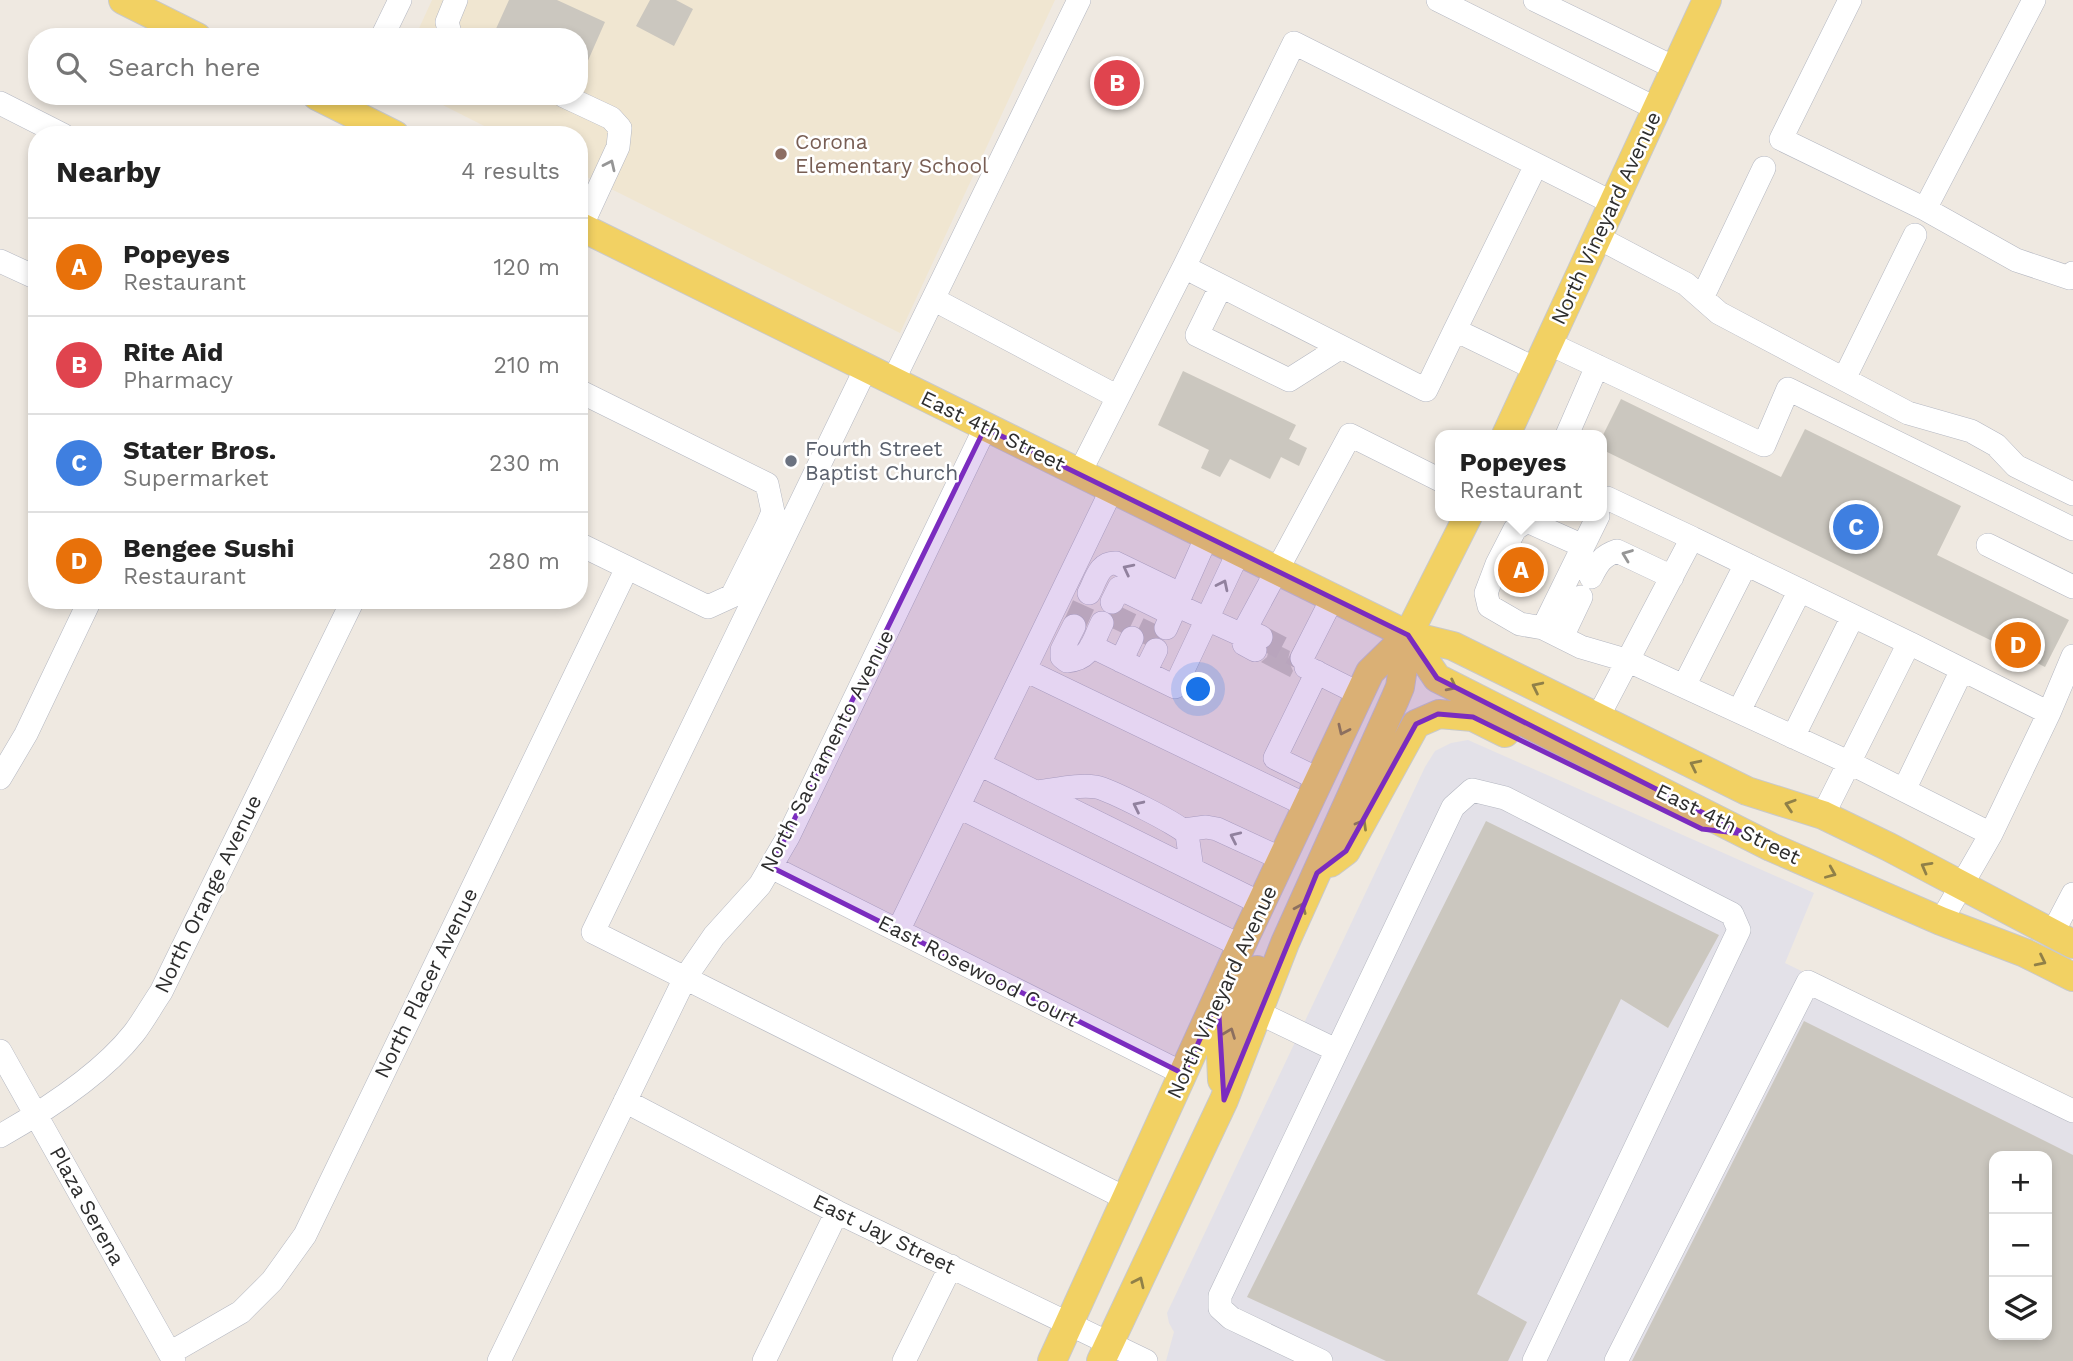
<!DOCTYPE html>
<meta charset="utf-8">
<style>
:root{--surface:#fff;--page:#f2f2f2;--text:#222;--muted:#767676;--line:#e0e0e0;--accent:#4264fb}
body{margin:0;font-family:"Work Sans",sans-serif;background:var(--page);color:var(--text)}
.controls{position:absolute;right:21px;bottom:21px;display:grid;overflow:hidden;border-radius:14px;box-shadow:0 4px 10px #0003}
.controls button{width:63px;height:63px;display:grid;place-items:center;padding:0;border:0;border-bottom:2px solid var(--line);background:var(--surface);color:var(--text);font:35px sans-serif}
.you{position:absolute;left:1199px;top:690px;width:24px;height:24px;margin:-18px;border:5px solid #fff;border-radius:50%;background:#1a73e8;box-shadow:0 0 0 10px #1a73e833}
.badge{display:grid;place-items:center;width:46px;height:46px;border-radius:50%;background:var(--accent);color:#fff;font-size:23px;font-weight:700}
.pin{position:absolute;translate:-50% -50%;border:4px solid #fff;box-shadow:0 2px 7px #0006}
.popup{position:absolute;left:1435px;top:430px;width:172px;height:91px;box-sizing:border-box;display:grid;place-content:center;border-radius:14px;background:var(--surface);filter:drop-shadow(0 2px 5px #0005);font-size:23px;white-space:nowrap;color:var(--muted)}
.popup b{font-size:26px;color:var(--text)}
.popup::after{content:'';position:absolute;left:50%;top:100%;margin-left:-14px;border:14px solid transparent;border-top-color:var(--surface)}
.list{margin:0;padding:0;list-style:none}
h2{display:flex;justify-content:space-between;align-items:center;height:91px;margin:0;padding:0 28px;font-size:30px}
h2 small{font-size:23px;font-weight:400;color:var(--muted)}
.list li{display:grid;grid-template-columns:46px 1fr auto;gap:21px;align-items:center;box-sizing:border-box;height:98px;padding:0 28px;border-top:2px solid var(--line)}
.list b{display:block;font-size:26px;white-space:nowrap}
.list p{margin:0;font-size:23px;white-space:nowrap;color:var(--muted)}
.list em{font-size:23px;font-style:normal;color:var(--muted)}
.icon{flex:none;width:38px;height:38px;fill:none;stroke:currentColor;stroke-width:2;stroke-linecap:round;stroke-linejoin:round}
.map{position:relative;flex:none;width:2073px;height:1361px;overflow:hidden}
.search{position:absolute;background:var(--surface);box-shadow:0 4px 10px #0003;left:28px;top:28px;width:560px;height:77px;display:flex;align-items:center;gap:18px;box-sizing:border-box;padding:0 24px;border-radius:28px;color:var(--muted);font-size:26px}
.panel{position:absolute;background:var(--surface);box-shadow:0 4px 10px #0003;left:28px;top:126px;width:560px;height:483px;border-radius:28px}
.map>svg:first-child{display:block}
.industrial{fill:#e3e1e8;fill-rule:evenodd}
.education{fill:#f0e6d1}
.building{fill:#cbc7bf;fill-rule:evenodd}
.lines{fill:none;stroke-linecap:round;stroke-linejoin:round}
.minor-tunnel{stroke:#c8c4bd;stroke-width:23;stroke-dasharray:23 11;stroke-linecap:butt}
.minor-casing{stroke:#b4b7c1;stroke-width:24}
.major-casing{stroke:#c9c9c9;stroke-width:30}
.minor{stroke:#fff;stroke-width:23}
.major{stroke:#f2d163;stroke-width:28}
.oneway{stroke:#969696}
.oneway2{stroke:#908048}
.marked{fill:#7b2cbf;fill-opacity:0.2;stroke:#7b2cbf;stroke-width:5;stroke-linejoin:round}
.education-dot{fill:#8d6e63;stroke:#fff;stroke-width:2.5}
.worship-dot{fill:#6b7280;stroke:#fff;stroke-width:2.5}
.labels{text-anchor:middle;stroke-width:5;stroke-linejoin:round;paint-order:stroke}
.education-label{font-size:21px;fill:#785e54;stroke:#fff;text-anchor:start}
.street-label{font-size:21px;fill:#2e2e2e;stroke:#fff}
.worship-label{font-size:21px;fill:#5b616d;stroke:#fff;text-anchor:start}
</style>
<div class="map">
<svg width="2073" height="1361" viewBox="0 0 2073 1361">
<rect width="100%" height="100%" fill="#efe9e1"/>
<path class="industrial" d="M1468,740l346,153 -29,70 288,141v257h-907l8,-29 -5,-9 -2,-10 258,-546 10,-16 16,-8zM1994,1156h53v179h-53z"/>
<path class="education" d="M432,0h623l-155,333 -321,-160v-38h-77l-77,-39h154v-59h-164z"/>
<path class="building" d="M509,0h48l48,22 -26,59v-44h-72l-12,-6z
M650,0h26l17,9 -19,37 -38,-20z
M1183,371l113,54 -7,14 18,9 -8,18 -18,-9 -11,22 -40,-20 -10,18 -19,-9 8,-18 -51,-25z
M1621,399l160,78 24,-48 156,77 -24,49 132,65 -24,47 -444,-218v-10z
M1274,643l16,8 -2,8 5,12 -3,6 -29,-15 6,-5 2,-8z
M1486,821l233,114 -51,93 -47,-29 -144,295 50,28 -19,39h-122l-139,-64z
M1804,1021l269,134v206h-441zM1994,1156h53v179h-53z"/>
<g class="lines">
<path class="minor-tunnel" d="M1074,626l15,-33
M1116,630l10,-21
M1261,637l38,20
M1144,644l10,-21"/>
<g class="minor-casing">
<path id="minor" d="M1438,0l219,109
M1535,0l140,68
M1850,0l-69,139 144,70
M2034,0l-109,209 91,51 54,18 3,-5
M382,37l18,-37
M451,37l-4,-15 9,-22
M564,96l47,22 9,10 -2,19 -37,80
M0,103l63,32
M1597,237l89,47 33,29 189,100 63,18 25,14 20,21 57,28
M0,261l37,17
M1221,286l-24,49 92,45 52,-33
M1702,298l62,-130
M933,299l185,98
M1455,330l81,-165
M1548,343l216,102 24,-56 285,140
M866,368l-273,564 534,267
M1536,369l-81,-39 -29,60 -242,-123 110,-224 319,160
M1844,379l71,-144
M893,381l186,-381
M579,391l188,93 6,28 -6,14 -35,70 -24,11 -129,-63
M1567,435l30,-69
M1079,474l105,-207
M1607,498l85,40
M1598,516l-55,112 38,19 48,14 219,101 143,72
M1988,545l85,42
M1591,577c7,-14 11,-21 26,-26l55,26
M1089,593c7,-13 10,-31 27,-30l64,31
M1112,602l7,-14 53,26
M1176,605l66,30 108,-200 90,45
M1074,626l-12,24v7l5,4c24,-2 25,-18 35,-38
M1166,628l41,-92
M1543,628l-23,-4 -31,-18 -3,-13 11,-29 18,-35 12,-8 56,25
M1562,637l19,-40
M1909,643l140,70 -58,121 -50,87
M1091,646l84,41 64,-136
M1255,650l-11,-6 -2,-9 8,-3 11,5
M1302,658l31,-61
M1121,661l11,-23
M1306,667l54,27
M1025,670l283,136
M1145,672l11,-22
M1317,672l-42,86 45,22
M1684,686l62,-122
M1739,711l61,-121
M2049,713l24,-57
M1598,717l94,-179 217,105 -86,172
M1793,737l60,-121
M979,764l283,140
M0,778l26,-44 64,-134
M1904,790l58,-120
M1036,792c19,-2 41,-8 60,-5 12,2 85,38 91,47l5,35
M959,807l282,139
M1184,830l22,-3 11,2 65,30
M771,867l413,207
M898,931l214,-442
M2052,934l21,-40
M1259,1013l77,37
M0,1051l174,310
M625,1101l212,111 309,149
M0,1136c46,-26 101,-61 134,-103 10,-13 18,-28 27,-41l192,-392
M170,1353l71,-41 31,-31 33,-46 322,-667
M499,1361l186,-383 29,-42 46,-51 28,-48 197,-409
M764,1361l73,-149
M904,1361l47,-95
M1321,1361l-90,-43 -11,-10v-12l233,-489 19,-17 33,8 227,116 7,16 -205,431
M1616,1361l192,-379 265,129"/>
</g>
<g class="major-casing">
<path id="major" d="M123,0l74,37
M317,96l78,39
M579,226l829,409 45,11 294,145 76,24 66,32 184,97
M1506,435l201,-435
M1408,635l29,43 334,169 170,74 84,32 48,24
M1330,863l16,-12 70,-127 23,-10 34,3 32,16
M1222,1080l-1,-25 36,-85
M1052,1361l189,-415 129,-274 38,-37
M1101,1361l123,-261 61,-157 110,-244 5,-12 8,-52 60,-119"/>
</g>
<use href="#minor" class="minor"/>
<use href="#major" class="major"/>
</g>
<defs><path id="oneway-chevron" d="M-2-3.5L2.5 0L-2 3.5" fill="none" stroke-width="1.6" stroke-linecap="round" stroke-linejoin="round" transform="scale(1.75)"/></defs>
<g class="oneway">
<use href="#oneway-chevron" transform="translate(610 165) rotate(-65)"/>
<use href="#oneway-chevron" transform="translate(1627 555) rotate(-159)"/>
<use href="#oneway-chevron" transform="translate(1128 569) rotate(-153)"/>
<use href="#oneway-chevron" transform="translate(1223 585) rotate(-64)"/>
<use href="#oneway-chevron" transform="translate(1138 806) rotate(-154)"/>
<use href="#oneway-chevron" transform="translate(1235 837) rotate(-155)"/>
</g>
<g class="oneway2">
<use href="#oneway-chevron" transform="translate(1452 686) rotate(27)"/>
<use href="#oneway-chevron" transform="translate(1537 687) rotate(-154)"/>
<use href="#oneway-chevron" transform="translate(1343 730) rotate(115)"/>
<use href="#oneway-chevron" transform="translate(1695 765) rotate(-154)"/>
<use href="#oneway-chevron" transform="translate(1790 805) rotate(-162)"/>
<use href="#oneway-chevron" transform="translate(1362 824) rotate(-60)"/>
<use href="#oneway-chevron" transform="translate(1926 867) rotate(-151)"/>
<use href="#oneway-chevron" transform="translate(1831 873) rotate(23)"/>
<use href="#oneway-chevron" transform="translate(1301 908) rotate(-66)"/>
<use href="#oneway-chevron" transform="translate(2041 961) rotate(26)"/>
<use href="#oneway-chevron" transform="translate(1230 1033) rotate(-69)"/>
<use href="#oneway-chevron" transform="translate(1139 1282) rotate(-65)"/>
</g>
<path class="marked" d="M985,428l423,207 29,43 308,156 -43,-5 -229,-112 -35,-3 -22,10 -70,127 -29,22 -93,227 -6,-100 -34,74 -413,-207z"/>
<circle class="education-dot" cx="781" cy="154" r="7"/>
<circle class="worship-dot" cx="791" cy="461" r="7"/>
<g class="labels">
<g class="education-label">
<text x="795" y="149">Corona<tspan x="795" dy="24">Elementary School</tspan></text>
</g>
<g class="street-label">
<text transform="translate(1606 218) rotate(-65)" y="7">North Vineyard Avenue</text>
<text transform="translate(993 431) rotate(26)" y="7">East 4th Street</text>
<text transform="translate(827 751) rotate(-63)" y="7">North Sacramento Avenue</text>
<text transform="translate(1728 824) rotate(26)" y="7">East 4th Street</text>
<text transform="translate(208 894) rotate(-64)" y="7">North Orange Avenue</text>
<text transform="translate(978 971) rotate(27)" y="7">East Rosewood Court</text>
<text transform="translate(426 983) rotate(-64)" y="7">North Placer Avenue</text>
<text transform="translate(1222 992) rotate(-65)" y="7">North Vineyard Avenue</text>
<text transform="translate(87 1206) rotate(61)" y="7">Plaza Serena</text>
<text transform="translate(884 1234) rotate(26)" y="7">East Jay Street</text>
</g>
<g class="worship-label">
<text x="805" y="456">Fourth Street<tspan x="805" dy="24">Baptist Church</tspan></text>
</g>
</g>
</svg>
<div class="controls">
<button>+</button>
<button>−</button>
<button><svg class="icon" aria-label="layers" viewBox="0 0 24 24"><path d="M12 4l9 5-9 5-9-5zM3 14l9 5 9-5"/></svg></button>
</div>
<div class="you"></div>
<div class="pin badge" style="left:1521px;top:570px;background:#e8710a">A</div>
<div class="popup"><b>Popeyes</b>Restaurant</div>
<div class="pin badge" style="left:1117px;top:83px;background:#e0444e">B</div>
<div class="pin badge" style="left:1856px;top:527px;background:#3f7fe0">C</div>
<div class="pin badge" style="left:2018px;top:645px;background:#e8710a">D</div>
<div class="search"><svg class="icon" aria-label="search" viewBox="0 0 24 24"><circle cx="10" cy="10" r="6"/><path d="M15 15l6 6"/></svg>Search here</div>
<section class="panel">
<h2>Nearby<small>4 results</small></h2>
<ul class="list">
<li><span class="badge" style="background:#e8710a">A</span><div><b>Popeyes</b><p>Restaurant</p></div><em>120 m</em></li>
<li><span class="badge" style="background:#e0444e">B</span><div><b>Rite Aid</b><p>Pharmacy</p></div><em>210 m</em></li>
<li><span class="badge" style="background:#3f7fe0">C</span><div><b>Stater Bros.</b><p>Supermarket</p></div><em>230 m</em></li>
<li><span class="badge" style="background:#e8710a">D</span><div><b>Bengee Sushi</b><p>Restaurant</p></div><em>280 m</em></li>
</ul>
</section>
</div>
